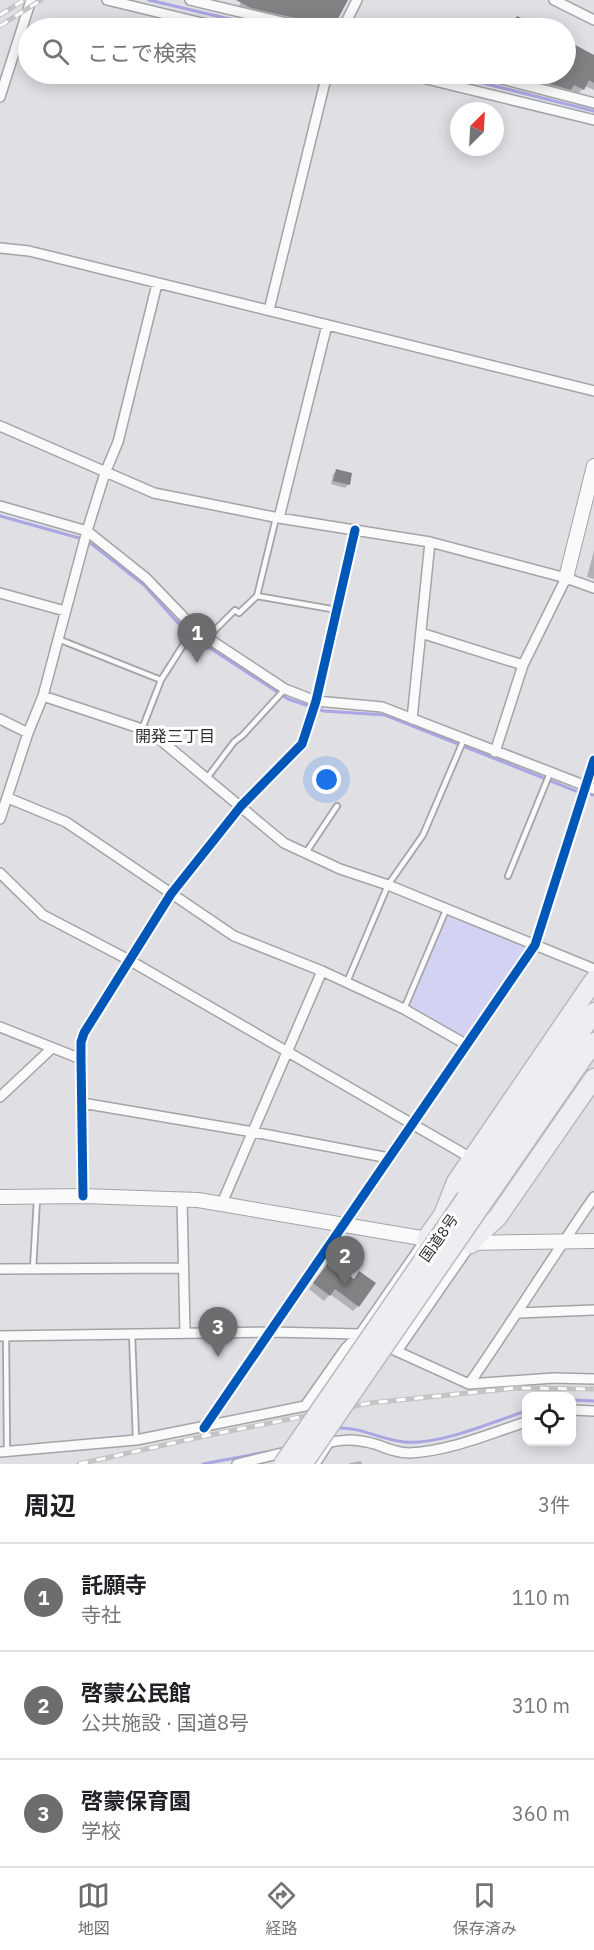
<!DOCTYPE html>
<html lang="ja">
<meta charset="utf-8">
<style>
:root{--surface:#fff;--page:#f6f6f6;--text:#202124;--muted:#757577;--line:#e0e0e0;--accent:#6d6d70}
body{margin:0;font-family:"IBM Plex Sans","Noto Sans JP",sans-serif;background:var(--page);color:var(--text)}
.controls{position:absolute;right:18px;bottom:18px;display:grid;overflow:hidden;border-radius:12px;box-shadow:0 3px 15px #0003}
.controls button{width:54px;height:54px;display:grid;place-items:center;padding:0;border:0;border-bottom:2px solid var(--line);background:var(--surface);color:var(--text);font:30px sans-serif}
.compass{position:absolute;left:450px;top:102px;width:54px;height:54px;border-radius:50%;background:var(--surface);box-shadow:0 3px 15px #0003;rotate:24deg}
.you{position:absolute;left:327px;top:780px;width:21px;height:21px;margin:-15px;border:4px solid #fff;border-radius:50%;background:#1a73e8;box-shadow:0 0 0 9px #1a73e833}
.badge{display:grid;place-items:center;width:39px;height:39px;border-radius:50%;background:var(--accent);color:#fff;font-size:20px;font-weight:700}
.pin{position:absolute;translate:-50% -50px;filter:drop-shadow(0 2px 3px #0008)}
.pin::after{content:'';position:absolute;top:32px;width:21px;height:18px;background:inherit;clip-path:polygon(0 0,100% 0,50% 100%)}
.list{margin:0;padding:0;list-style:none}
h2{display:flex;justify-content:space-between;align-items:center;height:78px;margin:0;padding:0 24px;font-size:26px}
h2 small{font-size:20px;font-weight:400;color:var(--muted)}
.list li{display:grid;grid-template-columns:39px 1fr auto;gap:18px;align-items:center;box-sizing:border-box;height:108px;padding:0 24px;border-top:2px solid var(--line)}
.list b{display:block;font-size:22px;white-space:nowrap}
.list p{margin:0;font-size:20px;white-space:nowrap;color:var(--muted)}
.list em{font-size:20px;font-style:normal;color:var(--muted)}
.icon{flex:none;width:33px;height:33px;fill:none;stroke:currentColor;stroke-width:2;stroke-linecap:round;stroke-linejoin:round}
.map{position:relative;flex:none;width:594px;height:1464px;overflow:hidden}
.search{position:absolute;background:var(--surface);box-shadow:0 3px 15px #0003;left:18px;right:18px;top:18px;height:66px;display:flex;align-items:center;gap:15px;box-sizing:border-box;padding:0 21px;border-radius:33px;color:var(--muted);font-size:22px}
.sheet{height:402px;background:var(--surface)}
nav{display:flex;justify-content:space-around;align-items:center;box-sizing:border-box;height:84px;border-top:2px solid var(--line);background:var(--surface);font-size:16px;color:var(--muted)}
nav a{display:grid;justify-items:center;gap:3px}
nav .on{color:var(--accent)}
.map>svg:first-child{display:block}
.green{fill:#d2d2f3}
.shadow{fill:#0003}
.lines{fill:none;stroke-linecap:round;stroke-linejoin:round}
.stream{stroke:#a9a6e3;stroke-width:3}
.building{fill:#828285}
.lane-casing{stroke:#a4a4a8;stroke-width:8}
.street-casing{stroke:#a4a4a8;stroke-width:12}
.secondary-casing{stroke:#a4a4a8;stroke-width:16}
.highway-casing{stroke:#babac2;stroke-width:21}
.lane{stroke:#fafafb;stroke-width:4.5}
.street{stroke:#fafafb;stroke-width:9}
.secondary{stroke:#fafafb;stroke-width:14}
.highway{stroke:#ededf2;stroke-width:18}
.rail-casing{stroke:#c4c4c5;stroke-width:5}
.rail{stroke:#fff;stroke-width:3;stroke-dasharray:9;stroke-linecap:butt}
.highway-bridge-casing{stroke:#babac2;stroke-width:21;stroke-linecap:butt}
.highway-bridge{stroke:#ededf2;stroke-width:18}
.cycleway-casing{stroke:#fff;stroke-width:13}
.cycleway{stroke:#0057b8;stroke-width:9}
.labels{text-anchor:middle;stroke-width:6;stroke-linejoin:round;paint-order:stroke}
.street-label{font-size:15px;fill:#2f2f31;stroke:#fff}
.neighbourhood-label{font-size:16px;fill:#2f2f31;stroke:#fff}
</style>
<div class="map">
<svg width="594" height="1464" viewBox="0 0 594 1464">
<rect width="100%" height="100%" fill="#dfdfe4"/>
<path class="green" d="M448,910l83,33 -64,102 -63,-36z"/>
<path class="shadow" d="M242,0h104l-15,28h-25l-68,-20z
M517,17l22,11h-30z
M566,42l28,15v33l-9,-4 -7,8 -8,-4 -5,5 -35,-10 -26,-11h62z
M337,471l14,3 -3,11 -3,3 -14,-4 2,-10z
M594,550v29l-7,-2z
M329,1263l24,17 6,-7 -1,33 -5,5 -23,-17 -6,7 -15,-12z
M361,1461l1,3h-13l1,-1z"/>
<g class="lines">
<path class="stream" d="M149,0l119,28
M447,74l147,37
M0,516l79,22 14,7 51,40 43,48 101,66 36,12 61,4 191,76 18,4
M572,1400l22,1
M337,1428c25,-1 44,12 68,14 36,3 87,-20 121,-31
M203,1464l63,-12"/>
</g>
<path class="building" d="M236,0h112l-15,28 -20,-2 -4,-5 -58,-13z
M517,16l25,12h-32z
M566,40l28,15v28l-5,-3 -5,10 -10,-5 -3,5 -52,-15v-1h47z
M336,469l16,4 -2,12 -17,-4z
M329,1261l25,18 5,-8 17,12 -17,24 -24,-18 -5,7 -17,-13z"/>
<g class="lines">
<g class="lane-casing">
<path id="lane" d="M257,596l80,14
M207,638l28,-28 4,3 18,-17 19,-78
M58,639l103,41
M142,729l19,-49 33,-52
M207,778l27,-36 9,-7 42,-46
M305,854l32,-48
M508,876l42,-103
M347,982l41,-97 35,-50 41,-96
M404,1009l42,-99
M33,1269l4,-70
M132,1334l4,105
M6,1336l1,115"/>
</g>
<g class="street-casing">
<path id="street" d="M107,0l116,28
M190,0l117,28
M554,0l40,20
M343,28l14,-28
M406,74l188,46
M483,74l111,29
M0,97l31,-97
M0,248l29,3 565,140
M269,310l58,-236
M0,426l154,67 125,25 151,24 136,36 28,10
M0,506l87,25 59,47 51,53 88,58 31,12 66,6 212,82
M279,518l48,-193
M0,593l65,18
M421,633l102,32
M43,696l99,33 16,9 126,105 56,26 48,16 206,84
M0,719l28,14
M412,719l18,-177
M495,752l28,-87 43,-87
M8,798l58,24 168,114 88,35 82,38 63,36
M0,819l28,-86 15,-37 44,-165 18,-58 13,-31 39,-158
M0,873l43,42 86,45 342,198
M0,1027l81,32
M0,1097l51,-48
M82,1103l171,29 136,26
M83,1196l-2,-137v-17l3,-9 87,-139 70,-88 61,-62 14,-43 39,-171
M182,1199l3,134
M222,1203l100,-232
M0,1269l183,-1
M518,1313l76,-3
M0,1336l271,-4 89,2 11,5
M383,1345l86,39 85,-6 40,1
M397,1351l74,-107
M469,1384c43,-62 82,-125 125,-187
M572,1410l22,1
M204,1428l331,-483 59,-185
M318,1445c23,-6 36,-7 60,0 10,4 20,8 31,8 41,-2 79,-19 117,-31
M0,1452l136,-12 169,-34 40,-57 15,-15 66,-95
M237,1464l53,-13
M315,1464l14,-22"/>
</g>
<g class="secondary-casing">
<path id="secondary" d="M566,578l28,-112
M0,1197l83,-1 115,4 235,40
M467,1243l127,-2"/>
</g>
<g class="highway-casing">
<path id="highway" d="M466,1198l128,-186
M480,1207l114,-165
M426,1239l17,-24 13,-33 138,-202
M471,1244l8,-10 18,-16 97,-140"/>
</g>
<use href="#lane" class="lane"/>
<use href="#street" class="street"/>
<use href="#secondary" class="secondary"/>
<use href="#highway" class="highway"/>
<g class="rail-casing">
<path id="rail" d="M0,15l24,-15
M0,26l41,-26
M79,1464l126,-28 165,-33 146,-15 78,1"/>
</g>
<use href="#rail" class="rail"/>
<g class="highway-bridge-casing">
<path id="highway-bridge" d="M283,1464l183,-266
M303,1464l177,-257"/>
</g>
<use href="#highway-bridge" class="highway-bridge"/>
<g class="cycleway-casing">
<path id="cycleway" d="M83,1196l-2,-137v-17l3,-9 87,-139 70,-88 61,-62 14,-43 39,-171
M204,1428l331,-483 59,-185"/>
</g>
<use href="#cycleway" class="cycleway"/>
</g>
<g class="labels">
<g class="street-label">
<text transform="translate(439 1238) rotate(-55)" y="5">国道8号</text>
</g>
<g class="neighbourhood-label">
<text x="175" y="742">開発三丁目</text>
</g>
</g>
</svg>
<div class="controls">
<button><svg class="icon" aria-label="locate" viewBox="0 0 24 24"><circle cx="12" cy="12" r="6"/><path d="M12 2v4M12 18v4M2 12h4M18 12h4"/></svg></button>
</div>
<svg class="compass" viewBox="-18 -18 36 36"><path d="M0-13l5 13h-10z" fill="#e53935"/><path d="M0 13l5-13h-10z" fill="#757577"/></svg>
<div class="you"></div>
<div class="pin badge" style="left:197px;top:663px">1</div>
<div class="pin badge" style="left:345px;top:1286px">2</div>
<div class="pin badge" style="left:218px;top:1357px">3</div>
<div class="search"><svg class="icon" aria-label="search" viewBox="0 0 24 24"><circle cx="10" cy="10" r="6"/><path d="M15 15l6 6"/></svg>ここで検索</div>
</div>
<section class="sheet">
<h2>周辺<small>3件</small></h2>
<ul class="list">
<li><span class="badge">1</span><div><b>託願寺</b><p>寺社</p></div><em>110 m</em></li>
<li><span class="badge">2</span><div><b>啓蒙公民館</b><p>公共施設 · 国道8号</p></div><em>310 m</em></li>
<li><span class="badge">3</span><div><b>啓蒙保育園</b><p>学校</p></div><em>360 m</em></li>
</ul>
</section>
<nav>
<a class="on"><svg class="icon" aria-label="map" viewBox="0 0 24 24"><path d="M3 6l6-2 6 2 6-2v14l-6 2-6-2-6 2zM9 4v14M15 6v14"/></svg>地図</a>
<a><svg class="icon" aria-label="directions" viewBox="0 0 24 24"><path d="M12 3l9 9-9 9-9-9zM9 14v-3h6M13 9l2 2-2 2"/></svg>経路</a>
<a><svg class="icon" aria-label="saved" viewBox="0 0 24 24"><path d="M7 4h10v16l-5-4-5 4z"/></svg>保存済み</a>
</nav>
